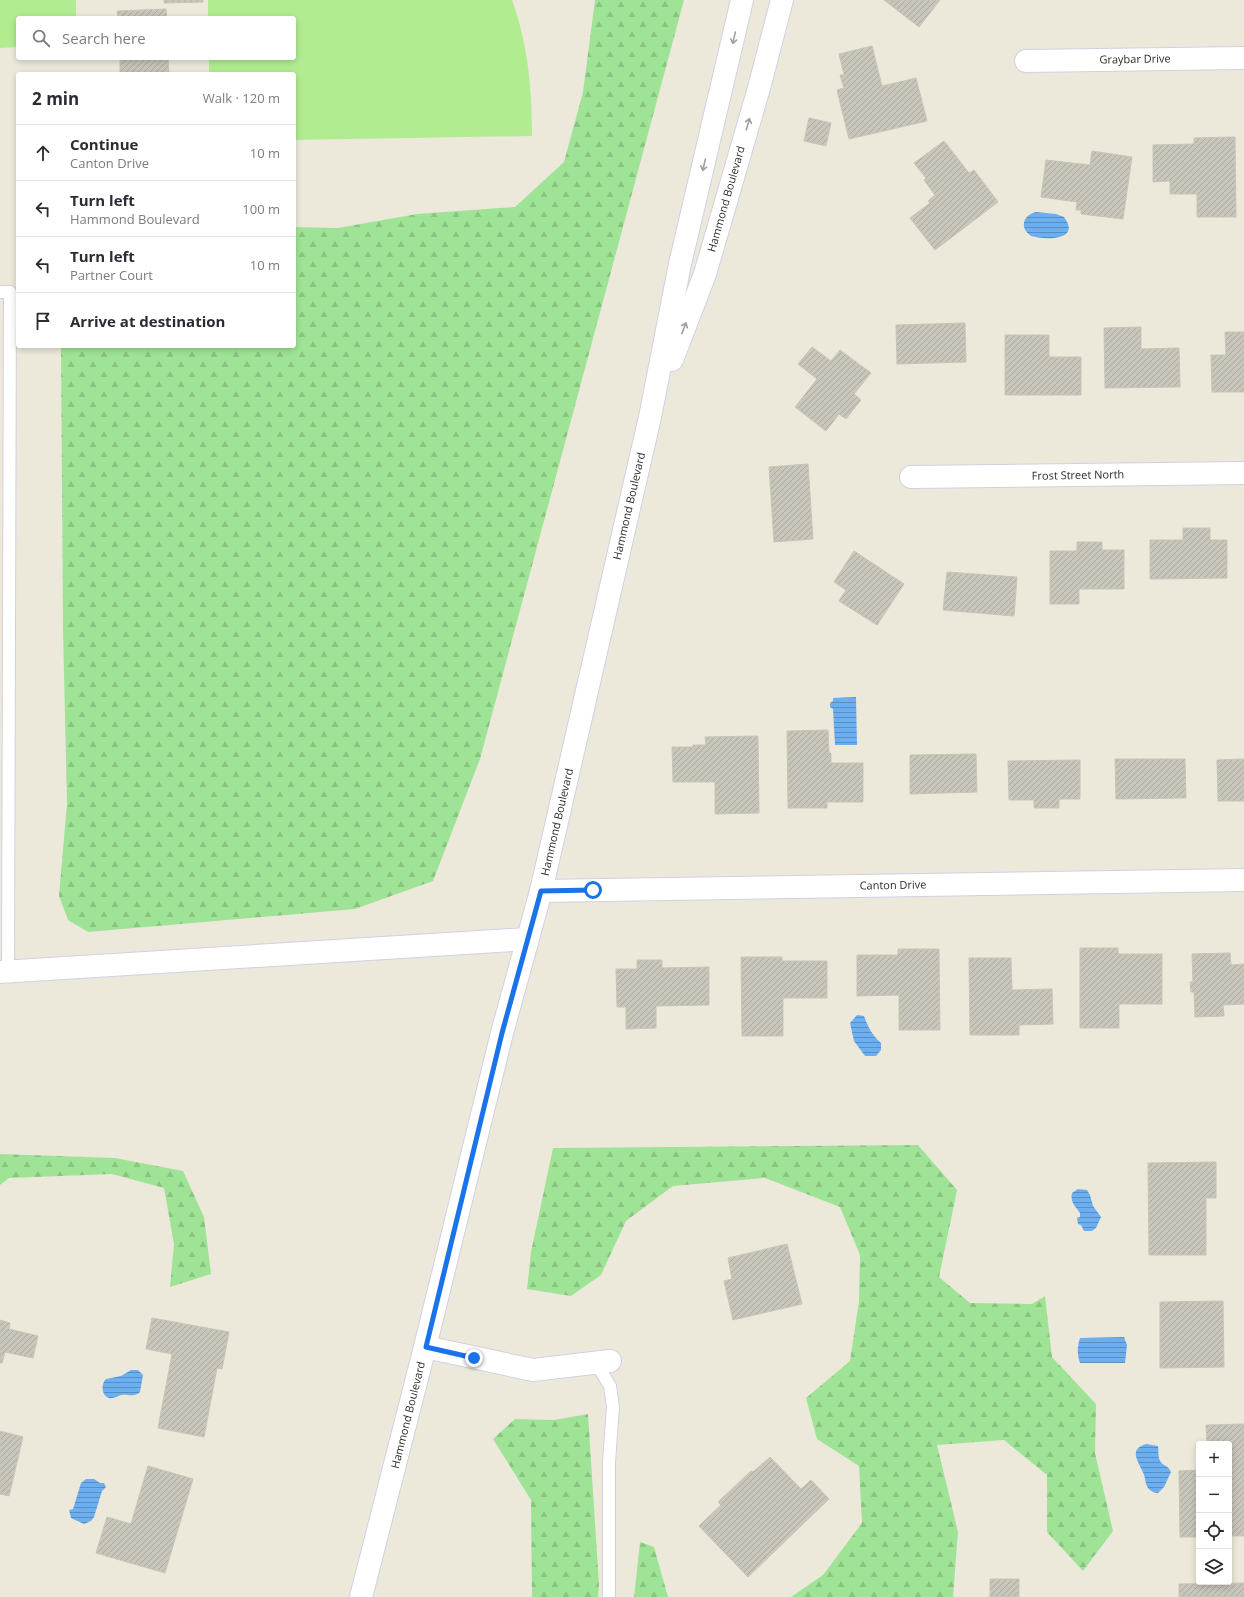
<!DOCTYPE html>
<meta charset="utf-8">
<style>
:root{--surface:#fff;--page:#f7f7f7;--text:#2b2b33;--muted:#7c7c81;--line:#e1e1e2}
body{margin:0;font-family:"Open Sans",sans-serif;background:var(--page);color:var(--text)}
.controls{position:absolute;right:12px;bottom:12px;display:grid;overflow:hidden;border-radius:4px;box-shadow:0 2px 6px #0003}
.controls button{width:36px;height:36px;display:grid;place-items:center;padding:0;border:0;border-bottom:1px solid var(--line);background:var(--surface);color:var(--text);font:20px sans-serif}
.stop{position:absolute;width:12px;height:12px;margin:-9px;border:3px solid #1a73e8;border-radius:50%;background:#fff}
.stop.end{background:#1a73e8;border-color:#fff;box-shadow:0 1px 4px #0008}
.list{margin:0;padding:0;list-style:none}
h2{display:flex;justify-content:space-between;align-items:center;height:52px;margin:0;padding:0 16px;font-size:17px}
h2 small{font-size:13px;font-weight:400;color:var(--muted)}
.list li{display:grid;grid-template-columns:26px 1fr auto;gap:12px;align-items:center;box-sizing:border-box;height:56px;padding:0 16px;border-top:1px solid var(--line)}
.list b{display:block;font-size:15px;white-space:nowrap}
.list p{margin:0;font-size:13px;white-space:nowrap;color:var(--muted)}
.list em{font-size:13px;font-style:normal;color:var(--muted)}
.icon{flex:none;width:22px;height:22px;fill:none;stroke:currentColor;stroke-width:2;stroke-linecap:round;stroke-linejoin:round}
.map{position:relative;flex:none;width:1244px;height:1597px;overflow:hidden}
.search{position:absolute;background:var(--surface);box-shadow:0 2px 6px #0003;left:16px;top:16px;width:280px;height:44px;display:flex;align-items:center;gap:10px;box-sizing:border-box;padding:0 14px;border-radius:4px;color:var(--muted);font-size:15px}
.panel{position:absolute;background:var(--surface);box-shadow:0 2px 6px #0003;left:16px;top:72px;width:280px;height:276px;border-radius:4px}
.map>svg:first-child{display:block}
.forest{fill:url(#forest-firs)}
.pitch{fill:#b1ec91}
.water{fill:url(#water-rules)}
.building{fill:url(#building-hatch);stroke:#c8c5b5}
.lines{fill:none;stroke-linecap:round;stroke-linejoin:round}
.service-casing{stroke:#d1d0e3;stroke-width:14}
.minor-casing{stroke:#d1d0e3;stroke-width:24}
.tertiary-casing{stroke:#d1d0e3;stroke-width:24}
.service{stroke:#fff;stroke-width:12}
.minor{stroke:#fff;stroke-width:22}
.tertiary{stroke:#fff;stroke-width:22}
.oneway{stroke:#9f9f9f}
.route{stroke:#1a73e8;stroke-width:5}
.labels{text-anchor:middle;stroke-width:3;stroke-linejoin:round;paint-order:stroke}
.street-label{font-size:11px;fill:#2a2a2a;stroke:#fff}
</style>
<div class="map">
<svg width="1244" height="1597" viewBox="0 0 1244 1597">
<defs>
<pattern id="forest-firs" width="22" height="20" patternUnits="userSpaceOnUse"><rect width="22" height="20" fill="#9fe496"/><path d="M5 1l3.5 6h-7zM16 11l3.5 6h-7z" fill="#89c481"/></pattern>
<pattern id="water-rules" width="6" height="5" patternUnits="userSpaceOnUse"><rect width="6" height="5" fill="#6baff1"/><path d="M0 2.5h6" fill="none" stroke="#588fc3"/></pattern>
<pattern id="building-hatch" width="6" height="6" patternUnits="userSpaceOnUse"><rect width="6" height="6" fill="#c8c5bb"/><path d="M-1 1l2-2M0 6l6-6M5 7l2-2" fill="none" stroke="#aca9a1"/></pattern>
</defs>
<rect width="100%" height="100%" fill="#ece9db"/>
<path class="forest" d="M595,0h89l-204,759 -47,122 -78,28 -267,23 -20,-12 -9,-24 8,-93 -4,-173 -2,-284h233v-119l44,1 79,-14 98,-7 49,-45 19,-70z
M918,1145l39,45 -18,87 31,26 62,1 13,-8 7,61 44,47 -1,49 18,78 -30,40 -36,-39v-57l-43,-35 -67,5 21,87 -5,65h-162l32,-22 39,-52 -3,-57 -42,-27 -11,-41 44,-37 9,-60 1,-46 -20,-48 -75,-29 -92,8 -47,35 -25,54 -30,21 -44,-7 4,-37 22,-104z
M0,1154l115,4 68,13 21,46 7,57 -41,13 4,-43 -10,-56 -52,-14 -103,4 -9,7z
M588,1414l11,171 -1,12h-66l-1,-97 -38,-61 22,-20 39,1z
M640,1542l14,5 14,50h-34z"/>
<path class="pitch" d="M0,0h76v18h-58v29l-18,1z
M208,0h304c16,44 20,89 20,136l-238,4v-66h-85v-16h85v-40h-86z"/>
<path class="water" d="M1036,212l20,2 8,3c18,24 -20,23 -33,19 -12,-8 -8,-21 5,-24z
M856,697l1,48h-22l-2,-36 -3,-2v-4l3,-2v-3z
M857,1015l7,1c4,11 8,19 17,27v7l-5,6h-11l-11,-15 -4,-18z
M1078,1189l9,1 3,5 3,11 8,11 -5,11 -4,3h-8l-3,-6 -3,-1 -1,-6 3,-1v-4c-5,-7 -10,-11 -8,-20z
M1124,1337l3,8 -2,18h-45c-3,-9 -3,-16 0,-25z
M131,1370h7l5,5 -3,17c-2,2 -3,2 -6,3 -4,1 -8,-1 -13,0 -3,1 -8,4 -12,3 -8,-3 -8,-14 -3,-19l15,-3z
M1146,1444l12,2c1,7 -1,15 6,19 4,2 5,3 7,7l-7,15 -6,6c-3,0 -6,-1 -8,-3 -5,-4 -4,-10 -6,-15 -3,-11 -18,-25 2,-31z
M86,1479h8l6,4h4l2,4 -4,4 -8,26 -3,4 -7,3 -13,-6 -2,-8 4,-1 8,-26z"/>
<path class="building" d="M164,0h39v2l-39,1z
M884,0h56l-21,27z
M166,9l1,9h-49l-1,-7z
M872,46l10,40 34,-8 11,43 -78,18 -12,-49 7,-2 -4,-13h4l-5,-21z
M120,58h48l1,16h-49z
M809,118l22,5 -5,23 -22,-5z
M1235,137l1,80h-39v-23h-27v-13l-17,1v-37l41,-1v-6z
M944,141l25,32 5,-3 24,32 -63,48 -25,-32 20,-15 -2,-2 7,-6 -11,-15 2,-2 -12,-15z
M1092,151l40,6 -9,62 -42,-5v-4h-5l1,-8 -36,-5 5,-37 44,5z
M965,323l1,39 -69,2 -1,-39z
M1141,327v22l38,-1 1,39 -75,1 -1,-60z
M1225,332h19v60h-32l-1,-37h15z
M1005,335h44v22h32v38h-76z
M812,347l19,14 9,-11 31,23 -17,21 7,6 -15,19 -7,-5 -13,17 -31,-24 22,-28 -19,-15z
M808,464l5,75 -39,3 -5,-75z
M1183,528h27v12h17v38l-77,1v-39h33z
M1077,542h25v8h22v39h-45v15h-29v-53h27z
M854,551l50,33 -27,41 -38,-24 7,-11 -12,-8z
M947,572l70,5 -3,39 -71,-6z
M828,730l1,23h2v10h32v39h-36v6h-39l-1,-77z
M758,736l1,77 -44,1v-32h-42l-1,-35h21v-2h13l-1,-8z
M976,754l1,38 -67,2v-39z
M1115,759h70l1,39 -70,1z
M1244,759v42h-26l-1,-41z
M1080,760v39h-21v9h-25v-8h-25l-1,-39z
M1080,948h38v6h44v50h-43v24h-39z
M898,949h41l1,81h-41v-35l-42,1v-41h41z
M1230,953l1,12 13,-1v40l-21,1 1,11 -29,1 -1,-25h-3l-1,-10h3l-1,-28z
M741,957h41v4h45v37h-44v38h-41z
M969,958h42l1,32 40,-1 1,35 -34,1v10h-49z
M637,960h25v8l47,-1v38l-53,1v22l-30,1v-22h-9l-1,-38h21z
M1216,1162v36h-10v57h-57l-1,-92z
M787,1244l15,60 -69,16 -9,-39 8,-2 -4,-21z
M1223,1301l1,66 -64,1v-66z
M152,1318l77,14 -7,37 -5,-1 -13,69 -46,-9 14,-74 -26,-5z
M0,1320l10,3 -1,6 29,7 -5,22 -28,-6 -3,11h-2z
M1244,1424v112h-15v-92h-22l-1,-19z
M0,1431l23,6 -14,59 -9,-2z
M770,1457l31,32 10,-9 18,19 -81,78 -49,-51 22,-21 -3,-3 33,-31 2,1z
M148,1466l45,13 -28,94 -69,-20 11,-36 24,7z
M1199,1470v67h-19l-1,-66z
M990,1579h29v18h-29z
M1244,1583v14h-65v-13z"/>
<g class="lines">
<g class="service-casing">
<path id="service" d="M0,292h10l-2,680
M596,1363l14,23 3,21 -4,55v135"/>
</g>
<g class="minor-casing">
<path id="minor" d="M1026,61l218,-3
M911,477l333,-4
M541,891l703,-11
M0,972l528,-33
M425,1347l108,23 77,-9"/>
</g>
<g class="tertiary-casing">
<path id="tertiary" d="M672,360l33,-86 54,-186 23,-88
M361,1597l64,-250 77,-314 39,-142 109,-474 30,-153 62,-264"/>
</g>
<use href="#service" class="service"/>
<use href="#minor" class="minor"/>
<use href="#tertiary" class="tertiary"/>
</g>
<defs><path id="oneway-shaft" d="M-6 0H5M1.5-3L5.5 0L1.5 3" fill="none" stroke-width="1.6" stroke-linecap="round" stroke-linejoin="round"/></defs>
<g class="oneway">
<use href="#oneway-shaft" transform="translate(734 38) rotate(103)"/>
<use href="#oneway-shaft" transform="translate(748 124) rotate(-74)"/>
<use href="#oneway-shaft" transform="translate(704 165) rotate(103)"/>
<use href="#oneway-shaft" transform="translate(684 328) rotate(-69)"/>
</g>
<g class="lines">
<path class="route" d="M474,1358l-48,-11 76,-314 39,-142 52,-1"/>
</g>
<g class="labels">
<g class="street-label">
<text transform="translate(1135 59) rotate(-1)" y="4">Graybar Drive</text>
<text transform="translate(726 199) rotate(-74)" y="4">Hammond Boulevard</text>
<text transform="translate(1078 475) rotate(-1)" y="4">Frost Street North</text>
<text transform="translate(629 506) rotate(-77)" y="4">Hammond Boulevard</text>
<text transform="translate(557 822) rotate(-77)" y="4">Hammond Boulevard</text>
<text transform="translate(893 885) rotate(-1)" y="4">Canton Drive</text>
<text transform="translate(408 1415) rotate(-76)" y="4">Hammond Boulevard</text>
</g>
</g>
</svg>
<div class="controls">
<button>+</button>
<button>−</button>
<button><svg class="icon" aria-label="locate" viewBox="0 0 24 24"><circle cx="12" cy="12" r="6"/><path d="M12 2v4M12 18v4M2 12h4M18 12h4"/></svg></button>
<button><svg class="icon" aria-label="layers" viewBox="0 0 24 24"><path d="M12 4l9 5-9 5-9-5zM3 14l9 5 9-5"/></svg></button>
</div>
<div class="stop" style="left:593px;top:890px"></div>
<div class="stop end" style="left:474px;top:1358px"></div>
<div class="search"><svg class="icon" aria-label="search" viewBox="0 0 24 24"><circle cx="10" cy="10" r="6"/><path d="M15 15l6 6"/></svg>Search here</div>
<section class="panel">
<h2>2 min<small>Walk · 120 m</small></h2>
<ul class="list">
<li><svg class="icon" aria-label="ahead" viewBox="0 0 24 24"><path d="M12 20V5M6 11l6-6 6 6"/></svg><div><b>Continue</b><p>Canton Drive</p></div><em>10 m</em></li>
<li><svg class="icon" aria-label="left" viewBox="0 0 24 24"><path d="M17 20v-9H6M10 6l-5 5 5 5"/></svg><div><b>Turn left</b><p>Hammond Boulevard</p></div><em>100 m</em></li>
<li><svg class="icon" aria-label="left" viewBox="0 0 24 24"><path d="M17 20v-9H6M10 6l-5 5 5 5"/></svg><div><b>Turn left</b><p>Partner Court</p></div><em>10 m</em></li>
<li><svg class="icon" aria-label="arrive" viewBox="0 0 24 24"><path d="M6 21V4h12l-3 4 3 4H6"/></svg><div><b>Arrive at destination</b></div></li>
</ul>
</section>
</div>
